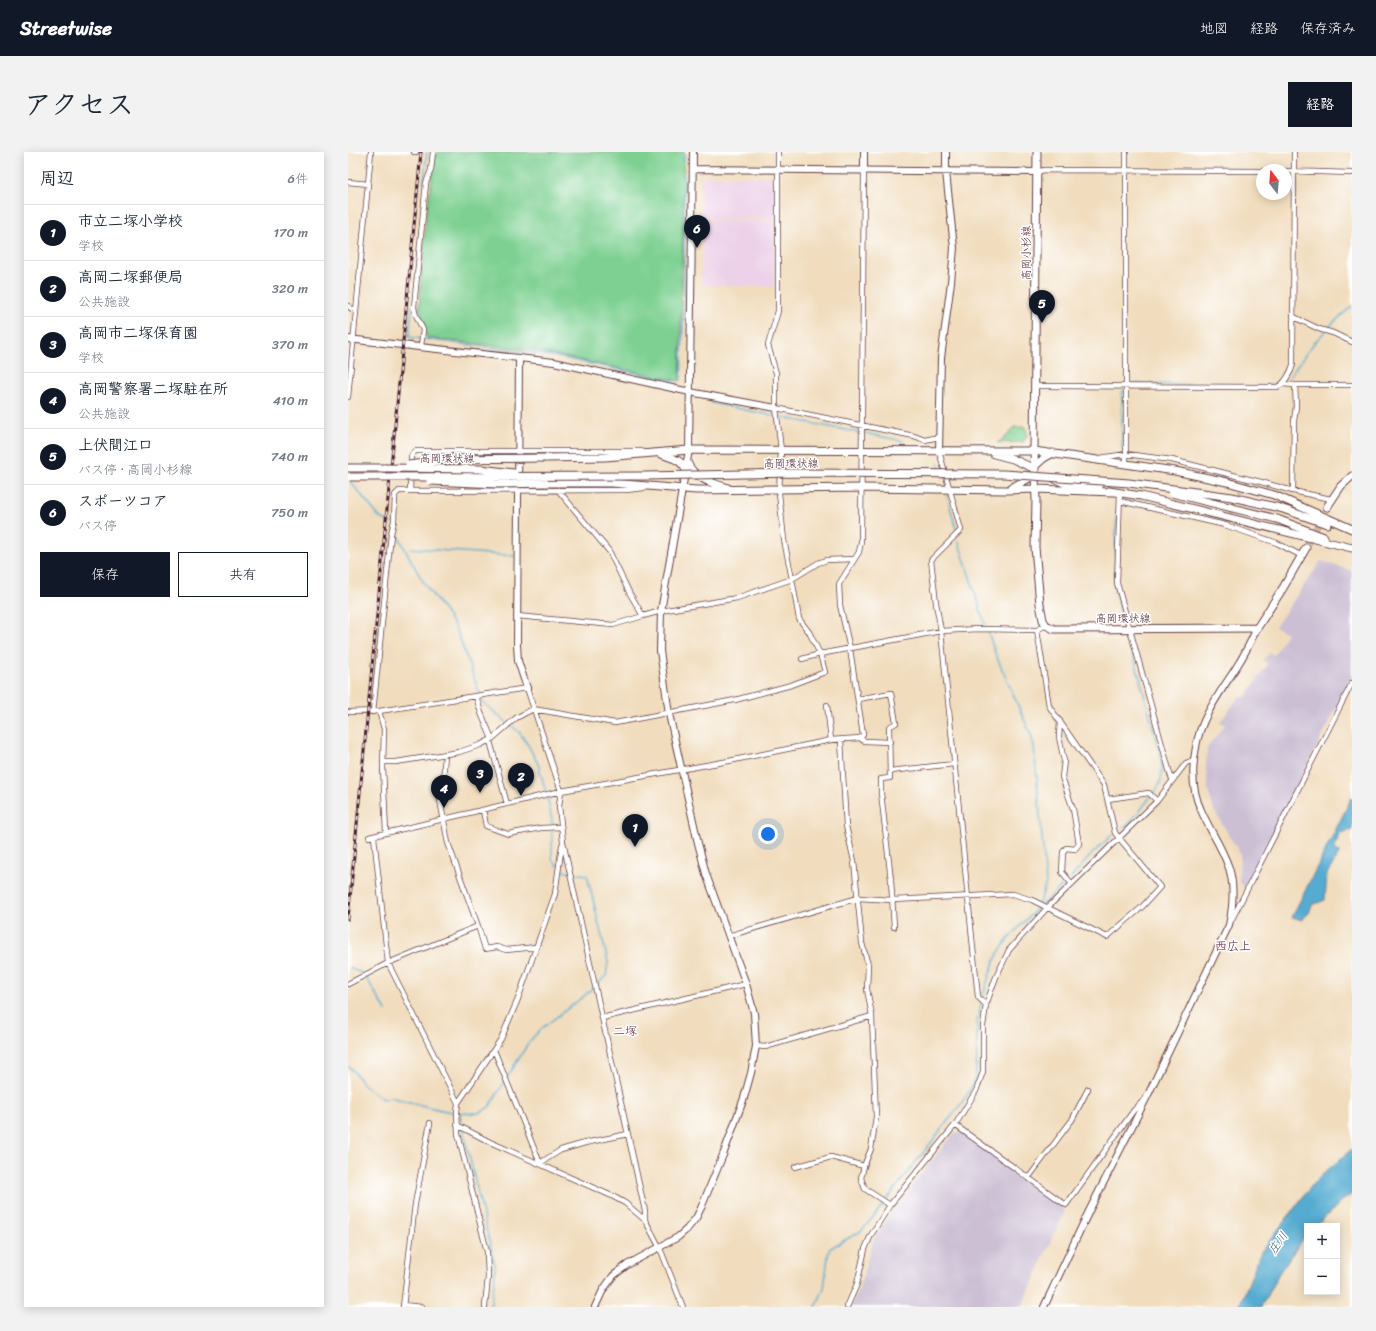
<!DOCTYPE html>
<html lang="ja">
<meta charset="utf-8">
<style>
:root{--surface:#fff;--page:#f2f2f3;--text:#1f2937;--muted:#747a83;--line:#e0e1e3;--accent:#111827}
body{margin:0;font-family:Sriracha,"Klee One",sans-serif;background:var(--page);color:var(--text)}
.controls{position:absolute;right:12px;bottom:12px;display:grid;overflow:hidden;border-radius:0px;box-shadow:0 2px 10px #0003}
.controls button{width:36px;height:36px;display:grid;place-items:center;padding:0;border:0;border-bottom:1px solid var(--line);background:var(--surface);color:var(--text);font:20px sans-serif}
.compass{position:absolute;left:908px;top:12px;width:36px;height:36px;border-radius:50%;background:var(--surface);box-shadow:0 2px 10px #0003;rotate:344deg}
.you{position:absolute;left:420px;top:682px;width:14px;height:14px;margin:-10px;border:3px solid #fff;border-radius:50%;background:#1a73e8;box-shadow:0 0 0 6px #1a73e833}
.badge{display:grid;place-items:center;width:26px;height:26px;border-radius:50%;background:var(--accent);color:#fff;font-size:13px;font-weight:700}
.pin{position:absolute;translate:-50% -33px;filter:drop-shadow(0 1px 2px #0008)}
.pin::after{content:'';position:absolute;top:21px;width:14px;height:12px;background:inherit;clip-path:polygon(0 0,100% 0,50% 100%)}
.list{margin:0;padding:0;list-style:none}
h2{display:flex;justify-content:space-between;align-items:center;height:52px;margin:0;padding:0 16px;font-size:17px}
h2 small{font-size:13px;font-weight:400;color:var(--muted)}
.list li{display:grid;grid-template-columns:26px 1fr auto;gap:12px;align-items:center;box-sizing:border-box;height:56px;padding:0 16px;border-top:1px solid var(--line)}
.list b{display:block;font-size:15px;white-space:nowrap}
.list p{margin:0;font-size:13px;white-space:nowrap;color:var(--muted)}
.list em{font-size:13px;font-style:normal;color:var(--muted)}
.actions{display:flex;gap:8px;padding:12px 16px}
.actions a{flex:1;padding:9px 0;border:1px solid var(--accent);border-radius:0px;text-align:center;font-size:14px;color:var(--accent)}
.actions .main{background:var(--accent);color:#fff}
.map{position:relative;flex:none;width:1004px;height:1155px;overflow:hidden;border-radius:0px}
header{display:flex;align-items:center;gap:24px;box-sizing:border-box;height:56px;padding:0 20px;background:var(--accent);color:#fff}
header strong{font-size:19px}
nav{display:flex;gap:22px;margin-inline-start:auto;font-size:14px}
.intro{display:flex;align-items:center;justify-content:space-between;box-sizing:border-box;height:96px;padding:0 24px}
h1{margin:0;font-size:28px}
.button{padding:10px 18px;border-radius:0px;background:var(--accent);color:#fff;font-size:14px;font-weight:700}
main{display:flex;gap:24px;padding:0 24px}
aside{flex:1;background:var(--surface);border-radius:0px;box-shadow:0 2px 10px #0003}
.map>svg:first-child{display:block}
.built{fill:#edd1e9}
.industrial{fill:#ccbfd4}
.green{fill:#7ed092;stroke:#64785e}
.water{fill:#54abd0;stroke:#4f657e}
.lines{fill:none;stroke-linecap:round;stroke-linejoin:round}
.stream{stroke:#54abd0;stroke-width:1.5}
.street-tunnel{stroke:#d0b7a1;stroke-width:4.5;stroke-dasharray:4.5 2;stroke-linecap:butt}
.primary-tunnel{stroke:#d0b7a1;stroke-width:7;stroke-dasharray:7 3.5;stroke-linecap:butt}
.street-casing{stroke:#633c41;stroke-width:6}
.secondary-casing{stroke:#633c41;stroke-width:8}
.primary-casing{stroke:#633c41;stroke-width:9}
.street{stroke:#fff;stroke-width:4.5}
.secondary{stroke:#fff;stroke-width:6}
.primary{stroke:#fff;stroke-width:7}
.rail-casing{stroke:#4a1f2b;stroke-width:3}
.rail{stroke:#fff;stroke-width:1.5;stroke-dasharray:4.5;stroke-linecap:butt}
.primary-bridge-casing{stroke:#633c41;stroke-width:9;stroke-linecap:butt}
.primary-bridge{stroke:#fff;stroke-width:7}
.labels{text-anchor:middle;stroke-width:3;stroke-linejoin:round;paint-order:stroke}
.street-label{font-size:11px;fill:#4a1f2b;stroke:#fff}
.neighbourhood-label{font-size:12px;font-weight:bold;fill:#7a4b5c;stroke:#fff}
.water-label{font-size:12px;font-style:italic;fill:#4e5e75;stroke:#fff}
</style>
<header>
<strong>Streetwise</strong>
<nav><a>地図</a><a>経路</a><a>保存済み</a></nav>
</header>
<div class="intro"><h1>アクセス</h1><a class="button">経路</a></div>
<main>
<aside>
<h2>周辺<small>6件</small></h2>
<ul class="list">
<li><span class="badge">1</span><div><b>市立二塚小学校</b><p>学校</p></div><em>170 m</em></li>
<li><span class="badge">2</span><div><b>高岡二塚郵便局</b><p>公共施設</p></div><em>320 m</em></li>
<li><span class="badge">3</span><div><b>高岡市二塚保育園</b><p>学校</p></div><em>370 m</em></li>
<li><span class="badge">4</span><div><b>高岡警察署二塚駐在所</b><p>公共施設</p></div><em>410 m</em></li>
<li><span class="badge">5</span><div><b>上伏間江口</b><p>バス停 · 高岡小杉線</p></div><em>740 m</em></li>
<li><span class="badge">6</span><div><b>スポーツコア</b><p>バス停</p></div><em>750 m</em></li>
</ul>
<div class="actions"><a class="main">保存</a><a>共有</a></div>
</aside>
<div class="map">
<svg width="1004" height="1155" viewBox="0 0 1004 1155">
<rect width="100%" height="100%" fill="#fff"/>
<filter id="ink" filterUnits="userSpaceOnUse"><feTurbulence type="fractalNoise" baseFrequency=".025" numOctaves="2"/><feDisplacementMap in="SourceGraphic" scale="8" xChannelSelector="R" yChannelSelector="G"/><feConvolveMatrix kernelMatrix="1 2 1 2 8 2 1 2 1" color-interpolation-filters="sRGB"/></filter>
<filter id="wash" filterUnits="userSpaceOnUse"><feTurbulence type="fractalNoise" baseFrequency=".012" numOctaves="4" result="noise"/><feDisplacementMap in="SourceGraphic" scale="16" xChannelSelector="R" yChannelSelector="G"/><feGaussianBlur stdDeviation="0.9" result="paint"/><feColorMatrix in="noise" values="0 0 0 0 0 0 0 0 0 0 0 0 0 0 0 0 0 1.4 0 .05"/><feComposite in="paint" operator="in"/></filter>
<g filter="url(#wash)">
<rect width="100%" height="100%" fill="#f1ddbe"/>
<path class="built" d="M357,24l67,1 5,4 -1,37h-75v-37z
M355,68l72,1 -1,66 -73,-2z"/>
<path class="industrial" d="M973,409l31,10v105l-20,41 -87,170 -6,-5 1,-28 -26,-44 -6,-19 -2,-23 1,-20 18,-23 -5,-3 20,-26 5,2 23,-34 -5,-4 7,-7 4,2 13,-22 -12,-6z
M613,980l60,43 44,36 -17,36 -26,60h-171l8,-19 15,-49 12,-19 52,-67 16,-20z"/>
<path class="green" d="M88,0h248l-4,229 -150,-31 -103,-12 -8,-31 7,-91z
M666,275h12l1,9 -4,6 -26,1 11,-8z"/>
<path class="water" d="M1004,645v33l-12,3 -6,17 6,2 -13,22 -2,26 -13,5 -3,8 -7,7 -10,-3z
M1004,997v45l-10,7 -26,25h-9v8l-4,5 -24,34 -18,34h-22l22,-55 55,-72z"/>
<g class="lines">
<path class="stream" d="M336,11v-11
M76,30l3,-30
M64,154l-3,31 144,19 123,25
M942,224l24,-33 18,-19 20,-18
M333,227l3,-76v-127
M781,232l86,1
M919,233h7l7,-3
M363,251l149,30
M516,281l39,8
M774,296v-56l3,-1
M590,310l2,9
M1,328l31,38 12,5
M599,343l9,34
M769,358l-3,77 11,39
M46,376c10,19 19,37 30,55 11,16 24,31 33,48l26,72 36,29 9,13 10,19 8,28
M610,388l28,87
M63,396l104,8
M640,479l7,22 36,82 3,11 12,137 -5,16 -9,15
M199,644l6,30
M204,678v29l6,7
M768,680l13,-8 28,-35 4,-9 1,-10 -1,-14 -34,-124
M213,716l5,4 21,3 21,87 -2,14 -10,9
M722,727l24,-27 19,-18
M2,816l14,6 22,37
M0,915l3,1 13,17 19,14 7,-2c26,6 62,19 88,16 4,-1 7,-3 11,-6l40,-65 12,-13 43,-33 10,-9
M113,961l1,12
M115,977l32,137v11l-5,30
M468,1155l8,-19 5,-39 32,-18 10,-11 87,-112c9,-12 16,-23 18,-38 2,-15 0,-31 1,-46 2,-16 15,-63 24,-75 18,-26 44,-46 66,-68"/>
</g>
</g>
<g filter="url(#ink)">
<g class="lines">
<path class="street-tunnel" d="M877,373l10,-23 14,-23"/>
<path class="primary-tunnel" d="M958,396l21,-41"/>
<g class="street-casing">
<path id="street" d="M66,0h2
M938,19l66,2
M689,20l7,-2 218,1
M0,30l20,2
M0,154l4,3h4
M946,165l25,12 14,4 19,9
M73,194l2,-16 -8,-17 -1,-6 12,-124 5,-13 2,-18
M934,232l13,1h57
M688,234l234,1c3,0 5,0 7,0 7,-2 14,-15 16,-22l1,-213
M0,245l23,-245
M428,256l138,28 11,4 14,-3
M114,299l1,40
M591,299l22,79 -30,30 5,43 5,28 37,366 8,8
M752,306l26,-4 46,6 89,22 32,9 38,8
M778,312v-312
M210,338l51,61 20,41 14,24 18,-5 76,-13 55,-19 26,-16 9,-3 27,-1
M62,339l1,-34 2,-4 3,-2h224l4,1
M945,339l1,-70 2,-15 -1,-21
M772,341l-3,90 54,194 2,3
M772,349l105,24 52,18 25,13
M169,464l96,9 30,-9
M454,507l18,-5 121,-23 37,-2 59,1 9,-5
M128,544l5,17 11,26
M510,547l33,-6 5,30 -7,4 1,51 -9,1v14l10,87 3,47
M479,553l4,35
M31,559l5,18 -1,38 3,66
M0,560l31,-1 148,-23 34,103 -2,15 4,36 82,369v9l15,28 23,59
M25,560l18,-178 3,-13 1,-26 4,-4 227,-1 18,-2
M712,569l-1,16 5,24 -2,16 11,32 6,35 -4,5 -9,-1 -3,4 -1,20 10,12
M512,586l4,3 26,1
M493,588l5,86 8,35 8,82 6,22 -1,24 5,27 4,101 -5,32 -7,17 -3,12 4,11 25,16
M142,589l17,63
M97,602l-2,28 -3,18 8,43 30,83 7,23 12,-2 9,3 30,-3
M35,610h13l63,-10 21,-7 12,-6 24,-21 17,-9 82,14 120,-23 56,-15 34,-13 -5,-18 -11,-22 -10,-13 -7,-40 -8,-39 -5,-47 2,-43 -5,-42v-35l-8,-28 10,-34v-159
M542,619l64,-7
M760,647l41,-6 8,8
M135,658l3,16 22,8 33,-6 20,-1
M21,685l192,-46 168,-30 102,-21 29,-2 3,-3 -13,-86 -10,-44 -1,-21 20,-32 2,-10 3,-371
M26,685l14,126 70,140
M883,769l121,-238
M380,784l130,-38 35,2 120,-6 19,6 75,37 35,-30 18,-20 -45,-54 -11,-48 -55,-79 -12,-76
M0,832l40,-21 90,-37
M254,866l144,-34
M408,894l9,1 107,-31
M146,898l46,113 21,-13 24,-7 43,-9
M109,973l33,17 122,54 13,7 20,17
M607,973l111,80 68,-95 9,-9
M447,1015l36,-10 33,9
M681,1025l43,-57 16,-31
M55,1153l19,2
M55,1155l12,-103 15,-81
M137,1155l3,-30 -1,-25 -29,-118 -1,-22 1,-9 43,-64 17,-40 37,-105 7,-49
M499,1155l10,-23 8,-35 6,-14 19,-30 65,-80 21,-34 7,-19v-46l3,-21 10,-28 13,-27 38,-42 110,-107 29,-38 8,-3"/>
</g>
<g class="secondary-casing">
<path id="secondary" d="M345,17l344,3
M516,19v-19
M0,187l206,23 136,30 86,16
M171,206l-2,286 1,17 9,27
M591,299l2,-93 10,-76 3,-34 -8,-76v-20
M247,1155l8,-17 10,-14 14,-11 51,-28 9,-8 9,-11 5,-10 22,-53 21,-57 7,-25 5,-27 -2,-33 -8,-29 -40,-110 -8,-31 -29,-129 -9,-63 1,-40 28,-161 4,-298
M696,1155l45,-96 57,-112 83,-174c4,-19 6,-38 0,-57 -7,-21 -20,-39 -28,-58 -9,-19 -9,-43 -5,-63 5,-31 25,-55 41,-81 8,-12 14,-25 20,-38"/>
</g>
<g class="primary-casing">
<path id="primary" d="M689,0l-3,299 2,49 -1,47 5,57 3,16 3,5 8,4h9l194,-1 26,-40 23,-40
M313,302c11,4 20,5 25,16
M646,302l19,5 22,10
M197,306l60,-1 84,-7 345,1 141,20 52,11 47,13 78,34
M339,310c6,16 25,21 41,26
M687,314l9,-8 9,-5
M0,316h37
M707,327l9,4 35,4
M197,331h67l84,7 166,-2 145,2 29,-1 77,3
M663,336l24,-13
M761,339l32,5 211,52
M979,355l14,-21 11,-10
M932,356l47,16
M929,367l47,18"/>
</g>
<use href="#street" class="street"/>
<use href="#secondary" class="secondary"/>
<use href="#primary" class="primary"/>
<g class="rail-casing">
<path id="rail" d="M0,767l73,-767"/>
</g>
<use href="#rail" class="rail"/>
<g class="primary-bridge-casing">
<path id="primary-bridge" d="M61,313l43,-6 93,-1
M37,316l95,1 34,4
M2,325l296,-1 146,-3 212,1 125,9 103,14 48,11
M82,329l68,3 47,-1
M824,341l105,26"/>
</g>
<use href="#primary-bridge" class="primary-bridge"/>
</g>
</g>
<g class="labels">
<g class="street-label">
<text transform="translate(678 101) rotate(-90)" y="4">高岡小杉線</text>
<text x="99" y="310">高岡環状線</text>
<text x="443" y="315">高岡環状線</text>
<text x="775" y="470">高岡環状線</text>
</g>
<g class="neighbourhood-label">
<text x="885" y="798">西広上</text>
<text x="277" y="883">二塚</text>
</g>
<g class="water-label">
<text transform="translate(930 1091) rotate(-55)" y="4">庄川</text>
</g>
</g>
</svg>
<div class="controls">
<button>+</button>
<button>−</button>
</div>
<svg class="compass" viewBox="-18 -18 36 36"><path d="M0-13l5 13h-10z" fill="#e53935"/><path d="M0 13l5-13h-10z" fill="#747a83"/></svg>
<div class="you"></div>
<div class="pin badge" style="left:287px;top:695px">1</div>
<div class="pin badge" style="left:173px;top:644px">2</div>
<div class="pin badge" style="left:132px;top:641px">3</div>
<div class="pin badge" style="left:96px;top:656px">4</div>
<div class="pin badge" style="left:694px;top:171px">5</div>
<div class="pin badge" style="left:349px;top:96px">6</div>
</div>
</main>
